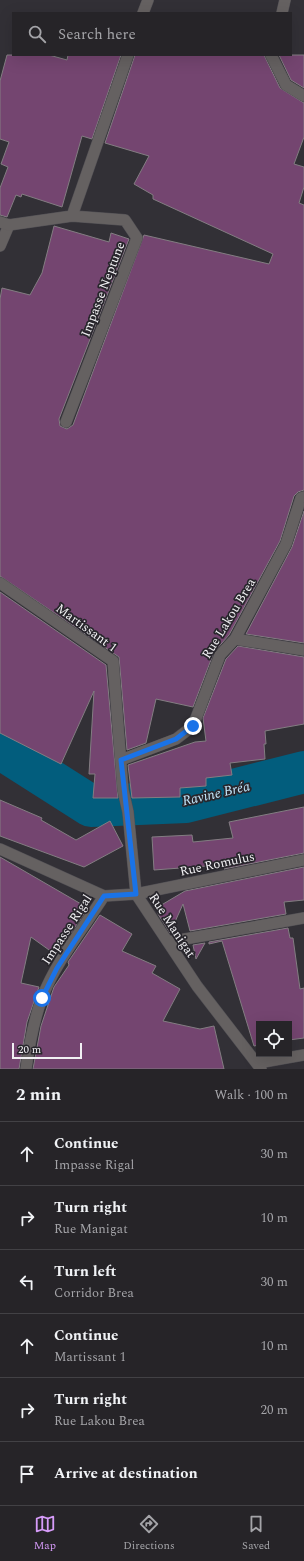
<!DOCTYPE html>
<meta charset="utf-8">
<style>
:root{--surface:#262428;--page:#2e2c30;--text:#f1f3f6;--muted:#a4a4a8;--line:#424145;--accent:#d69bf9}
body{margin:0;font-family:Spectral,serif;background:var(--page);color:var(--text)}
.controls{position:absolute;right:12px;bottom:12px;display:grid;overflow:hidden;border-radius:0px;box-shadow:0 4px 16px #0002}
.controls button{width:36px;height:36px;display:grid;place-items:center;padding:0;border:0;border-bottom:1px solid var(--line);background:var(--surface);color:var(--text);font:20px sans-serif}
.scale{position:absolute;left:12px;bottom:10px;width:70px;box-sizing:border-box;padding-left:4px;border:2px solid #f1f0f3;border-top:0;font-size:11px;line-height:14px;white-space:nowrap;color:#f1f0f3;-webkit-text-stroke:3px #28262c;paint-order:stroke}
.stop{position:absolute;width:12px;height:12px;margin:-9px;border:3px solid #1a73e8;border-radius:50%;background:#fff}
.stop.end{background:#1a73e8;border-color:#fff;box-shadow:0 1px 4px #0008}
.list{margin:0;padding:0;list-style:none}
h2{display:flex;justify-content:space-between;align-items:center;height:52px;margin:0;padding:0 16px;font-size:17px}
h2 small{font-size:13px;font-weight:400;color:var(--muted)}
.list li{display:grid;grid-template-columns:26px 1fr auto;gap:12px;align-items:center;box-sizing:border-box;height:64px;padding:0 16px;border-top:1px solid var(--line)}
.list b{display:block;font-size:15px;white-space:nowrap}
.list p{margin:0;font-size:13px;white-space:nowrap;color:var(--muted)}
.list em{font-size:13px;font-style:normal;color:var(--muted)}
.icon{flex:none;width:22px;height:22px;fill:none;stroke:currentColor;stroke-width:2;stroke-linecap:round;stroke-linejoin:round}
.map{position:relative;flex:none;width:304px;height:1069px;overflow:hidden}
.search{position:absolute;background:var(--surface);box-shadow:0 4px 16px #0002;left:12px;right:12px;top:12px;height:44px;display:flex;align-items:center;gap:10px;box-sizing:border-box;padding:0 14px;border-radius:0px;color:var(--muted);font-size:15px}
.sheet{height:436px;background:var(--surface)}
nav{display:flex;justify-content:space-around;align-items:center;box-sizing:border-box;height:56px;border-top:1px solid var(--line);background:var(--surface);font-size:11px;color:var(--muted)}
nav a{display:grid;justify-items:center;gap:2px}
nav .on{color:var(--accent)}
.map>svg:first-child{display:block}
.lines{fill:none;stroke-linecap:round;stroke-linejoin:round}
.river{stroke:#025d7d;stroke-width:42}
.building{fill:#744570;stroke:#837d82}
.service-casing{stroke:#514f54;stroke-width:12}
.minor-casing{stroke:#514f54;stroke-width:12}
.service{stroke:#656161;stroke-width:11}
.minor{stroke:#656161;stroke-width:11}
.route{stroke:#1a73e8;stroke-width:5}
.labels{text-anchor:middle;stroke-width:3.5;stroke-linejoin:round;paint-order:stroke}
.street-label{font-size:13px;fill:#f1f0f3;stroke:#28262c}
.water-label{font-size:14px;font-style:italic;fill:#c5eafe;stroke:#28262c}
</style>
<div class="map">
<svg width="304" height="1069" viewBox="0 0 304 1069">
<rect width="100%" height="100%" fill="#323036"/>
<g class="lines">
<path class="river" d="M0,748l91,58 95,-4 118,-30"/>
</g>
<path class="building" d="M7,55h42l18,5 1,-5h53l-29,84 -10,-3 -20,71 -40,-13 -1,3 -5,-2 -9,22 -7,-2v-27l8,-21 -7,-3 8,-22 -9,-3v-58z
M135,55h129l16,33 24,15v34l-10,27 10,3v20l-5,16 5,2v285l-6,2 -4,4 -14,45 -51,94 -15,17 -21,55 -37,-8 -10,44 -19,7 -8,-93 -119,-81v-277l2,-11 28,7 12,-22 12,-47 55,16 2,-9 18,6 -70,180 1,7 7,3 6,-4 71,-190 125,29 4,-10 -120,-55v-4l-19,-11 15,-28 -44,-13z
M279,55h25v33l-13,-8z
M304,511v132l-58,-9 46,-87z
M0,592l106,73 12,133h-25l2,-24h-6l5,-83 -33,73 -61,-31z
M238,646l66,11v67l-39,7 1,13h-2l1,15 -35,4 2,12 -26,3v8l-26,2v9l-48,1 -4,-33 67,-23 11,-1 -3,-23 23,-59z
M0,800l42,18 -1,2 35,20 34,-19 13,25 -39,21 -84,-31z
M304,807v46l-80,16 10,-5 -80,6 -2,-33 40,-2 1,7 40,-4 -4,-16z
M0,857l88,51 -32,47 -25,-18 -10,46 18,4 -12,35 -8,47h-19z
M304,867v33l-20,2 2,12 -96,17 -7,-27 -13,29 -12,-19v-7l27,-16z
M100,915l32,19 -10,17 34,15 -4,7 28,16 -17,32 37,8 14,-3 10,43h-191l8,-43 13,-39 15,-22 -1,-3z
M288,928l2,10h3l7,51 4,-1v50l-15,2v-16h-30v21l-5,1 -32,-105 -13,3v-2z
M205,943l-9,16 -3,-14z"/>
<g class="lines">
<g class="service-casing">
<path id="service" d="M0,246l9,-21"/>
</g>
<g class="minor-casing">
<path id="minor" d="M143,13l5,-13
M282,13l3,-13
M271,55l15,30 18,11
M72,216l56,-161
M0,222l9,3 63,-9 53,4 12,18 -71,184
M0,583l113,78 10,129 5,22 8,82 168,-34
M235,639l69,11
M121,760l55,-21 17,-13 27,-71 15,-16 51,-95 15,-46 3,-1
M0,849l104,47 32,-2 61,92 64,83
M168,942l136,-24
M258,1063l46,-8
M26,1069c3,-23 8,-49 16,-71 14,-37 41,-69 62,-102"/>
</g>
<use href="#service" class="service"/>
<use href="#minor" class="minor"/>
</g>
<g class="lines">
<path class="route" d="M42,998l15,-30 47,-72 32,-2 -15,-134 55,-21 17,-13"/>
</g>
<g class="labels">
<g class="street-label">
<text transform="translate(102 289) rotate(-69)" y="5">Impasse Neptune</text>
<text transform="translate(228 618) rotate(-59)" y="5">Rue Lakou Brea</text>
<text transform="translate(87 627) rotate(36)" y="5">Martissant 1</text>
<text transform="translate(217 863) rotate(-12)" y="5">Rue Romulus</text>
<text transform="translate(173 925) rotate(57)" y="5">Rue Manigat</text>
<text transform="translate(66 929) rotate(-57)" y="5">Impasse Rigal</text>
</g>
<g class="water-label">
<text transform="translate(216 793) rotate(-13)" y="5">Ravine Bréa</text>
</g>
</g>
</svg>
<div class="controls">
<button><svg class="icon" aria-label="locate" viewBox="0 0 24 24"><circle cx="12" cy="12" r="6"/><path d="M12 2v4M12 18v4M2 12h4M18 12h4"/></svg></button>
</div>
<div class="scale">20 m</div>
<div class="stop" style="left:42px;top:998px"></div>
<div class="stop end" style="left:193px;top:726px"></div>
<div class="search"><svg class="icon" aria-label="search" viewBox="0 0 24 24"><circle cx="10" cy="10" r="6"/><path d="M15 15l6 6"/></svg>Search here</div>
</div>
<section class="sheet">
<h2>2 min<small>Walk · 100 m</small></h2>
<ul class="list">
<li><svg class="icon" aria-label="ahead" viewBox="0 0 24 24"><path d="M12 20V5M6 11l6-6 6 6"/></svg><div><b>Continue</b><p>Impasse Rigal</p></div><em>30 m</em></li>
<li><svg class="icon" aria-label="right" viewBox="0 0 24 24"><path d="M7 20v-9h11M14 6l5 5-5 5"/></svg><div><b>Turn right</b><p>Rue Manigat</p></div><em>10 m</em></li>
<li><svg class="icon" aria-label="left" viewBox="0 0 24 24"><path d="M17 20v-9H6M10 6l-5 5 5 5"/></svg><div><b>Turn left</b><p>Corridor Brea</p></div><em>30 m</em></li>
<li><svg class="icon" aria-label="ahead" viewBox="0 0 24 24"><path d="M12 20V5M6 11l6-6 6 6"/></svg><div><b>Continue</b><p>Martissant 1</p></div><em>10 m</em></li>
<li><svg class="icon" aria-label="right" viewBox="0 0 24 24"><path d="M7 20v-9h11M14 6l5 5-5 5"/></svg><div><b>Turn right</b><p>Rue Lakou Brea</p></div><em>20 m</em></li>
<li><svg class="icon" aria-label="arrive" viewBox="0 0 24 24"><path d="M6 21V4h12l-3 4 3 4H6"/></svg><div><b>Arrive at destination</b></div></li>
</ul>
</section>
<nav>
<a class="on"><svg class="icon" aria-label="map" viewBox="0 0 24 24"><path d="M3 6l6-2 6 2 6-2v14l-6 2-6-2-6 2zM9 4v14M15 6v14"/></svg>Map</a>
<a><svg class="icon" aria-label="directions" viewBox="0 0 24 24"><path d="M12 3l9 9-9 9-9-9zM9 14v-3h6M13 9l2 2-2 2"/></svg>Directions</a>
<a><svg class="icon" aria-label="saved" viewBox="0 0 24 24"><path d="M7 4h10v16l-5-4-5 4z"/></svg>Saved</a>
</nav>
